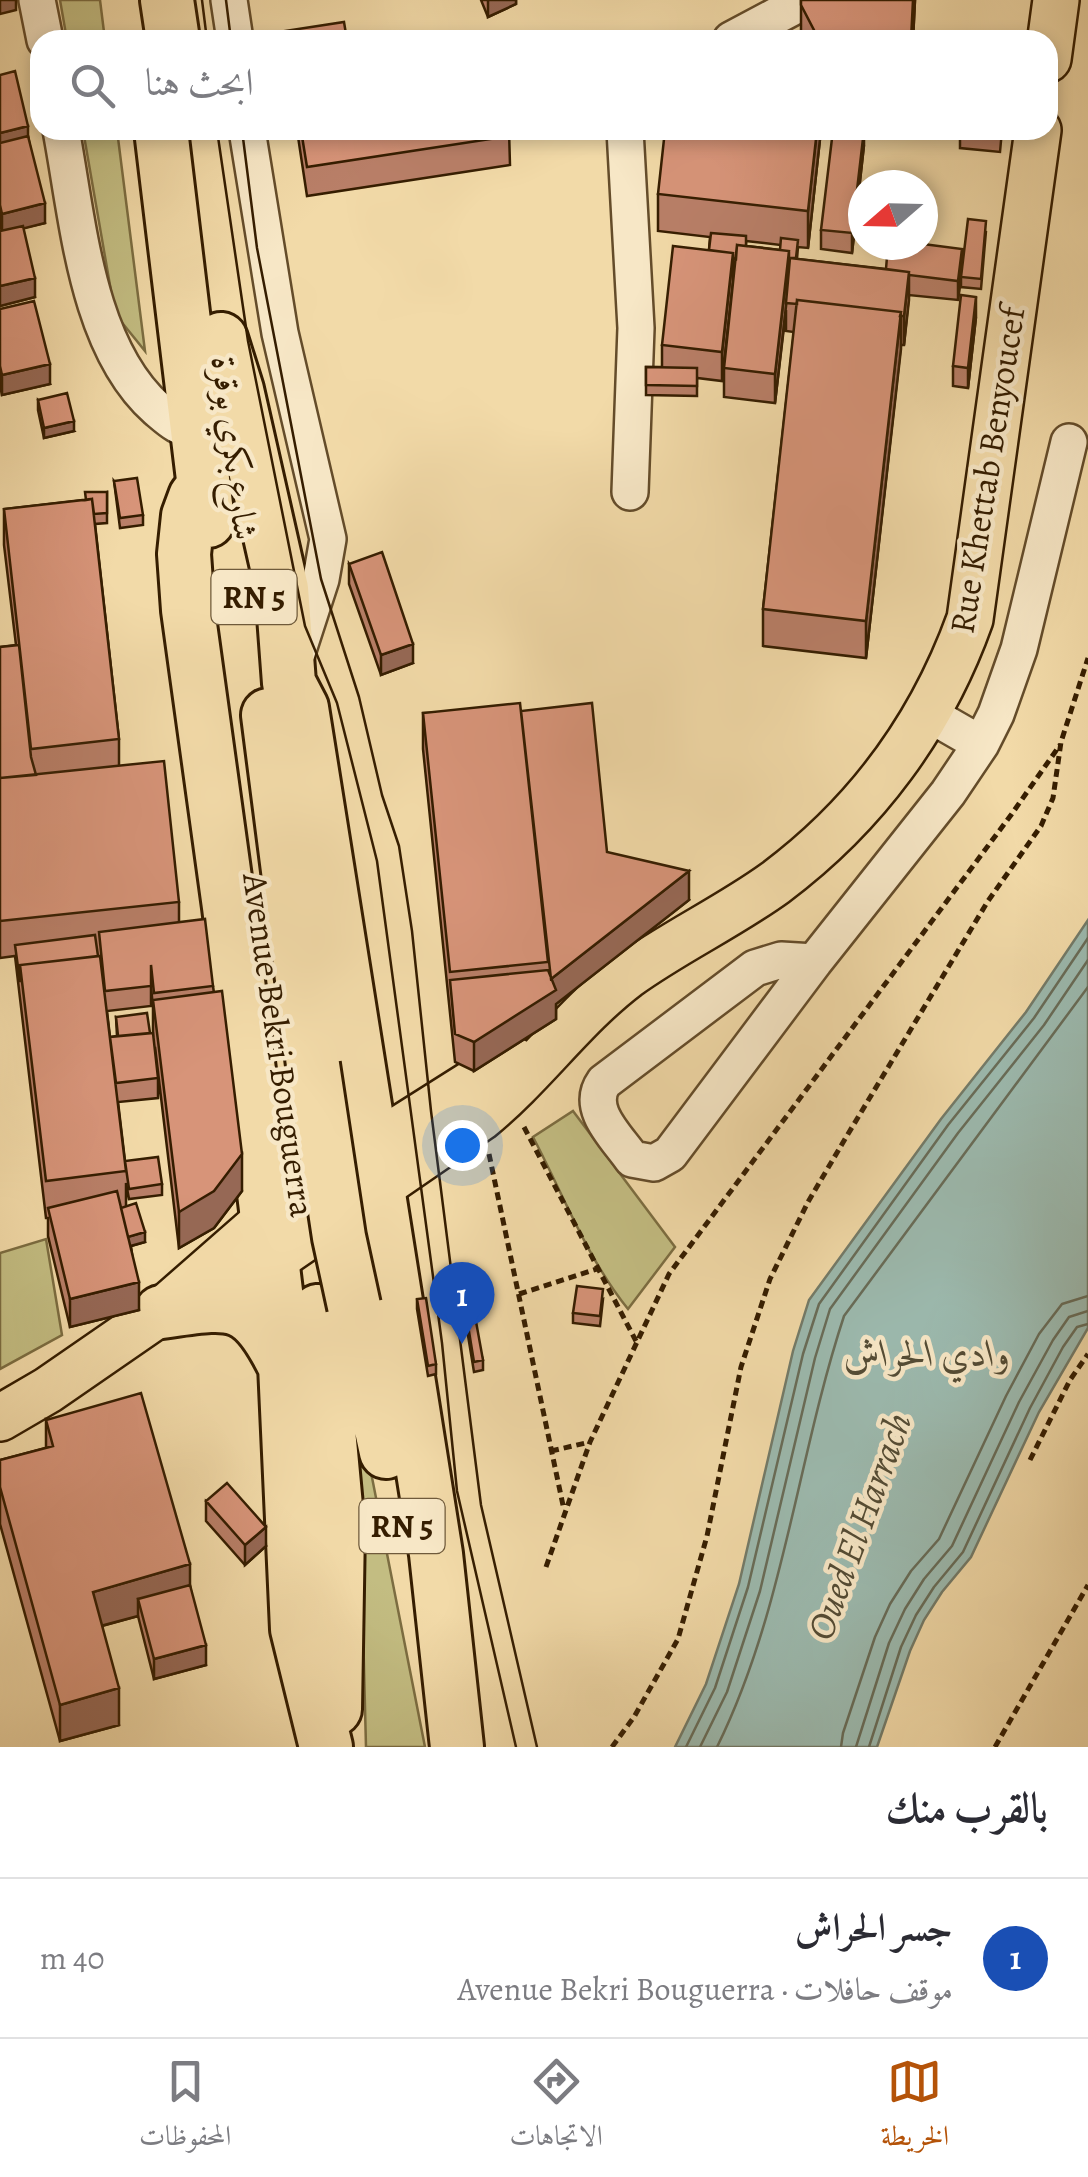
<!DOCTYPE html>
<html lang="ar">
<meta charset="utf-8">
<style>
:root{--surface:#fff;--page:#f7f7f7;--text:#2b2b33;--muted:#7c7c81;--line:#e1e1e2;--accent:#b45309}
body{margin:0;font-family:Alegreya,Amiri,serif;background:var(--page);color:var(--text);direction:rtl}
.compass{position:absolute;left:848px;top:170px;width:90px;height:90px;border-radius:50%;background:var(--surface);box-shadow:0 5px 15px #0003;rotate:250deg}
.you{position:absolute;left:462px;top:1145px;width:35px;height:35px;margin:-25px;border:8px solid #fff;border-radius:50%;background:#1a73e8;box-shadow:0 0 0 15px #1a73e833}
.badge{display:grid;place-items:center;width:65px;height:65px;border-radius:50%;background:var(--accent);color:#fff;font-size:32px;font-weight:700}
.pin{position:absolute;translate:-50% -82px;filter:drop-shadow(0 2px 5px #0008)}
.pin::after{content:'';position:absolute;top:52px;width:35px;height:30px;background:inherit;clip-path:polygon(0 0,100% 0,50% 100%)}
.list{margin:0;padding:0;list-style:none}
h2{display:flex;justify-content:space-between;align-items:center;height:130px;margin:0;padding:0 40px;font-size:42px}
h2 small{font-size:32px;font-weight:400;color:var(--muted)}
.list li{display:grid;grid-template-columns:65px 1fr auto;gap:30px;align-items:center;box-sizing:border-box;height:160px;padding:0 40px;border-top:2px solid var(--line)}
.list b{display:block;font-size:38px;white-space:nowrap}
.list p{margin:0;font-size:32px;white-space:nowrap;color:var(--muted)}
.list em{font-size:32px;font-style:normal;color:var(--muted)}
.icon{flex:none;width:55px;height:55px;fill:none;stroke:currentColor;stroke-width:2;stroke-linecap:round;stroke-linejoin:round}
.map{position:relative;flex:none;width:1088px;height:1747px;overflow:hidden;direction:ltr}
.search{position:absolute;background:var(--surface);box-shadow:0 5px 15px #0003;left:30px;right:30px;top:30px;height:110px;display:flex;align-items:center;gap:25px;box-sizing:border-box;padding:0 35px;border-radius:30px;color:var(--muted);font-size:38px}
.sheet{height:290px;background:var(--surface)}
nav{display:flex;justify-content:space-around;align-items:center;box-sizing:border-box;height:140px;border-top:2px solid var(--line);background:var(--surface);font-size:28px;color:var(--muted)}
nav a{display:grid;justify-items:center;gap:5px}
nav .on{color:var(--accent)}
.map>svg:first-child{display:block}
.green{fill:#c3bd82;stroke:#7c6d41;stroke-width:2.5}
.water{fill:#9cbaaf;stroke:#737b69;stroke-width:2.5}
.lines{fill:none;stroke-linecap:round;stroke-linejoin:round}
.shore{stroke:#686c58;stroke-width:2.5}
.minor-casing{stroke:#644c2a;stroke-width:40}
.major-casing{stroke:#351d00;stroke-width:50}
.highway-casing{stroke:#351d00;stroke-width:58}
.path{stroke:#351d00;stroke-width:5;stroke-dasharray:8 5;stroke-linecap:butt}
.minor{stroke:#f7e7c6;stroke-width:35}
.major{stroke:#f2daa8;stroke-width:45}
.highway{stroke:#f2daa8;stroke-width:52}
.tram{stroke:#351d00;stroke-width:2.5}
.highway-bridge-casing{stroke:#351d00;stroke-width:58;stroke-linecap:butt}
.highway-bridge{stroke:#f2daa8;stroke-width:52}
.wall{fill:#b97f68;stroke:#351d00;stroke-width:2.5;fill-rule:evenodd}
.shaded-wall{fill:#966855;stroke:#351d00;stroke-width:2.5}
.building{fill:#d79479;stroke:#351d00;stroke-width:2.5}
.labels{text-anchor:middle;stroke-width:9;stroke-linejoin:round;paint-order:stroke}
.shield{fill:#f7e7c6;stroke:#6f5a3b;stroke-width:2.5}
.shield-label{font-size:32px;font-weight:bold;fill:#351d00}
.street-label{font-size:35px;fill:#351d00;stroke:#f7e7c6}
.water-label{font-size:38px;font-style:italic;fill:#544c35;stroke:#f7e7c6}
</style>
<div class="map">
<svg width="1088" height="1747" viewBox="0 0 1088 1747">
<rect width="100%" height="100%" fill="#f2daa8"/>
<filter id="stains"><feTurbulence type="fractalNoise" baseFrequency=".002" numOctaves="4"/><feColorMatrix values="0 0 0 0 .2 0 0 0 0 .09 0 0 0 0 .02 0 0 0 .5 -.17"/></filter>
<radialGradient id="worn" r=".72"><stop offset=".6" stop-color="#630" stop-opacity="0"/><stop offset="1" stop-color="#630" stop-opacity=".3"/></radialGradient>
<path class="green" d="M60,0h40l5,40h-38z
M83,130h34l28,221 -30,-37z
M573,1111l102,136 -47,62c-40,-49 -65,-115 -95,-172z
M46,1239l16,96 -62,34v-116z
M344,1335l81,412h-59l-4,-159z"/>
<path class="water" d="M1088,920v408l-49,84 -68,145 -29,35 -18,28 -14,31 -33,96h-202l31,-63 33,-100 54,-233 16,-51 132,-181 85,-107z"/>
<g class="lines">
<path class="shore" d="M686,1747l29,-59 33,-101 55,-233 16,-50 129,-179 86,-107 54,-80
M700,1747l27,-55 33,-101 55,-233 15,-49 128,-176 86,-108 44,-65
M717,1747c67,-136 80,-288 127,-431l244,-329
M841,1747l2,-14 32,-96 15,-33 21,-33 28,-32 67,-143 33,-62 23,-30 26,-8
M856,1747l33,-104 16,-34 19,-30 28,-33 67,-144 34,-62 16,-23 19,-6
M869,1747l32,-100 15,-32 18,-28 29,-35 67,-144 33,-61 14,-20 11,-3"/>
<g class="minor-casing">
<path id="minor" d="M37,0l8,40
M229,0l6,40
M731,40l75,-40
M61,130c17,89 25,216 96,279 13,11 23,21 40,21
M247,130l33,203 48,206 -7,40 -24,74
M625,130l11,198 -6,164
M927,713l54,31
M814,962l-33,-2 -26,8 -151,114c-19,27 13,55 28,77l22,4 16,-9 144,-192 134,-169 33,-49 15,-30 23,-65 50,-207"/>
</g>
<g class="major-casing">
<path id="major" d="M1048,59l8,-59
M179,1307l48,-20 45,-26 208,-143c53,-43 93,-101 147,-142 47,-34 101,-59 148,-93 91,-68 157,-158 195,-264l68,-489
M0,1418l48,-28 113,-78 105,-92 107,-74 122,-77 20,-8"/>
</g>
<g class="highway-casing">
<path id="highway" d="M167,0l6,40
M161,130l47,391
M221,339l16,51 45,199 7,94 13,25 134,846 21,193
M204,485l-9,12 -7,19 -4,38 4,56 41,297 56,458 12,264 29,118
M268,715l45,350
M354,1306l32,146
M318,1311l20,217 -3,181
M161,1312c71,-10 89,-16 123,53"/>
</g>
<path class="path" d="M524,1127l112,214
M489,1154l75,356
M519,1294l78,-25
M551,1451l39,-9
M1030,1460l40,-80 18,-26
M546,1567l44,-125 79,-168 342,-459 49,-70
M612,1747l22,-30 44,-78 29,-103 34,-169 29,-88 38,-77 37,-63 143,-238 53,-75 12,-28 8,-56 27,-84
M995,1747l93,-162"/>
<use href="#minor" class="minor"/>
<use href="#major" class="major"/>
<use href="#highway" class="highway"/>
<path class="tram" d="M202,0l5,40
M226,0l5,40
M217,130l31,211 57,285 32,77 40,158 65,482 15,148 59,256
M242,130l15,118 64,331 38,118 23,98 17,51 13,85 19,180 50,394 56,242"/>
<g class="highway-bridge-casing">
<path id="highway-bridge" d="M313,1065l26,172 15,69"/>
</g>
<use href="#highway-bridge" class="highway-bridge"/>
</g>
<path class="wall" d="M481,0h35v4l-28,13z
M801,0h114l-2,40h-112z
M0,75l28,61 17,87 -22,5 12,69 -35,9v-75h2l-2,-6z
M297,130h212l1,35 -203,31z
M821,130l-13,118 -10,-1 -1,12 89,10 76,-1 -4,32 -49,-5 -5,50h-3l-35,313 -103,-12v-37l31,-277 -8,-1v-21l-11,93 -51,-6v-28l-2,12 -25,-3v18l-51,-1v-28h16v-22l47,-95 1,-13 -52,-6v-37zM746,241l35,4 -1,5 -34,-4z
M960,130h42l-2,22 -40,-4z
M864,145l-12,108 -31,-4v-19z
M986,231l-5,58 -20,-2v-10z
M0,309l50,75 -48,11 -2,-9z
M976,317l-8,71 -15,-2v-20z
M38,400l36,31 -30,7 -6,-28z
M114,481l29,34v10l-23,3z
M107,492v31l-12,1 24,215v27l60,136v20l34,64 29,205 -28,37 -35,20 -24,-201 3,31v20l-40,4 7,59 37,23v11l-33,4 -3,-16v23l19,36 -14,4 8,64 -69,17 -22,-91v-18h-2l-31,-262 -15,2v-311l16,-2 -12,-100v-36l81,-9zM151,987l2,20v28l-37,-18 1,19 -7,1 -3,-26 44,-5z
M349,564l64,99 -32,12 -32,-91z
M521,711l86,141 82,48 -133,104v15l-82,52 -19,-9 -32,-313v-36z
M463,1295l20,65v10l-9,2 -11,-67z
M417,1299l19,65v10l-8,2 -11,-67z
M603,1299l-3,27 -27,-3v-10z
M46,1420l144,166 16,79 -52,14 -16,-63 -36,10 17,99 -59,16 -60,-217v-64l46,-12z
M206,1501l60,45 -21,19 -39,-44z"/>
<path class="shaded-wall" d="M0,0h16v10l-16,4z
M488,0h28v4l-28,13z
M913,0h2l-2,40h-2z
M28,126v20l-28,7v-20z
M817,130h4l-13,118v-37z
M864,130v15l-12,108v-20z
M45,203v20l-43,11v-20z
M962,249v19l-4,32v-19z
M789,251v29l-14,123v-29z
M733,253v29l-11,99v-29z
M909,272v28l-5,45v-29z
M35,278v19l-35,9v-20z
M976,297v20l-8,71v-20z
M901,312v37l-35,309v-37z
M50,364v20l-48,11v-20z
M74,421v10l-30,7v-10z
M413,644v19l-32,12v-20z
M689,871v29l-133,104v15l-82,52v-29l77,-63z
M242,1154v37l-28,37 -35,20v-36z
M145,1232v10l-18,5v-10z
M139,1282v28l-69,17v-28z
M266,1527v19l-21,19v-20z
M190,1564v37l-52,-2v17l-45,12v-36z
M206,1645v20l-52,14v-20z
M119,1688v37l-59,16v-36z"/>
<path class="building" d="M801,0h112l-2,40h-94l-1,-6 -15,-29z
M344,22l3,18h-60l-2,-9z
M710,37l29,3h-29z
M15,71l13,55 -28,7v-58z
M301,130h208l1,6 -203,31z
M665,130h152l-9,81 -150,-17z
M833,130h31l-12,103 -31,-3z
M28,136l17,67 -43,11 -2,-9v-62z
M968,219l18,2 -5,58 -20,-2z
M23,226l12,52 -35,8v-55z
M711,233l35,3v10l-9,-1 -1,14 -3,-1v-5l-24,-3z
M781,238l17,2 -2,18h-6l-1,9v-16l-9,-1z
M923,244l39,5 -4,32 -49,-6v-3l-23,-3 2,-24z
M737,245l52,6 -14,123 -51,-6z
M673,246l60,7 -11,99 -60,-7z
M790,258l119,14 -5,44h-4l1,-4 -104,-12v4l-11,-1z
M961,295l15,2 -8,71 -15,-2z
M797,300l104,12 -35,309 -103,-12z
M34,301l16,63 -48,11 -2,-9v-57z
M646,367l51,1v18l-51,-1z
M67,393l7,28 -30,7 -6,-28z
M137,478l6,37 -23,3 -6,-37z
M85,492h22v21l-13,1 -2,-15 -6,1z
M92,499l27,240 -88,10 -27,-240z
M382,552l31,92 -32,11 -32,-91z
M19,645l12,112 5,18 -36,3v-131z
M520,703l28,259 -98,10 -27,-259z
M592,703l15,149 82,19 -138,108 -30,-268z
M164,761l15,141 -179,19v-143z
M205,919l8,67 -59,7 -3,-28v21l-46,5 -6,-59z
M95,935l3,21 -78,9v17l-5,-37z
M100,956l26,215 -80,10 -26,-216z
M548,970l8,20 -82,52 -19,-8 -5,-54z
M222,991l20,163 -28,37 -35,21 -26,-212z
M147,1013l3,20 -32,3 -2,-19z
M153,1033l5,45 -42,5 -6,-46z
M158,1157l4,27 -33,5 -4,-28z
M117,1191l22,91 -69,17 -22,-91z
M136,1203l9,29 -17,5 -7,-29z
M577,1286l26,3 -3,27 -27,-3z
M471,1294l12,66 -9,2 -11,-67z
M426,1298l10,66 -8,2 -11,-67z
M141,1393l49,171 -97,28 26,96 -59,17 -60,-218v-27l53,-14 -7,-26z
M227,1483l39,44 -21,18 -39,-44z
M190,1585l16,60 -52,14 -16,-60z"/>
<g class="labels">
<g class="shield">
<rect x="211.5" y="570" width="85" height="54" rx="8"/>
<rect x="359.5" y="1499" width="85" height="54" rx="8"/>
</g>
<g class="shield-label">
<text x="254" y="608">RN 5</text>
<text x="402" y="1537">RN 5</text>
</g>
<g class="street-label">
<text transform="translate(235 448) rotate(83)" y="12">شارع بكري بوقرة</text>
<text transform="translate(987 470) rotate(-81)" y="12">Rue Khettab Benyoucef</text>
<text transform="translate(279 1045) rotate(82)" y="12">Avenue Bekri Bouguerra</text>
</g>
<g class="water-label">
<text x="927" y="1366">وادي الحراش</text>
<text transform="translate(859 1526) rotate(-70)" y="13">Oued El Harrach</text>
</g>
</g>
<rect width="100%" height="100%" filter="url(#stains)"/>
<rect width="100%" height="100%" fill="url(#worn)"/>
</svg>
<svg class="compass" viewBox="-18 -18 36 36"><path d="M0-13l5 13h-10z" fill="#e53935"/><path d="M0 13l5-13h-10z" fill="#7c7c81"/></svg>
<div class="you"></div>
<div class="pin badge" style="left:462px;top:1344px;background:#1a4fb4">1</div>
<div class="search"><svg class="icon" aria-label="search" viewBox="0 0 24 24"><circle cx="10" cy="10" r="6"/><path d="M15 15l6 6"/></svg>ابحث هنا</div>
</div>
<section class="sheet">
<h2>بالقرب منك<small></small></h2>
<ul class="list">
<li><span class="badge" style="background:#1a4fb4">1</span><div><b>جسر الحراش</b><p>موقف حافلات · Avenue Bekri Bouguerra</p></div><em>40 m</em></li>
</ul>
</section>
<nav>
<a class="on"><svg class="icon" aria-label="map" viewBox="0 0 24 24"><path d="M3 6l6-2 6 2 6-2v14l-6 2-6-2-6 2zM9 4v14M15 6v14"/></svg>الخريطة</a>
<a><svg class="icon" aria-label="directions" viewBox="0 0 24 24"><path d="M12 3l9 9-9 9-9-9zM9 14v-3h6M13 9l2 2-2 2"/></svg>الاتجاهات</a>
<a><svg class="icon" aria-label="saved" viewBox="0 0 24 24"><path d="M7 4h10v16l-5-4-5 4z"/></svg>المحفوظات</a>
</nav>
